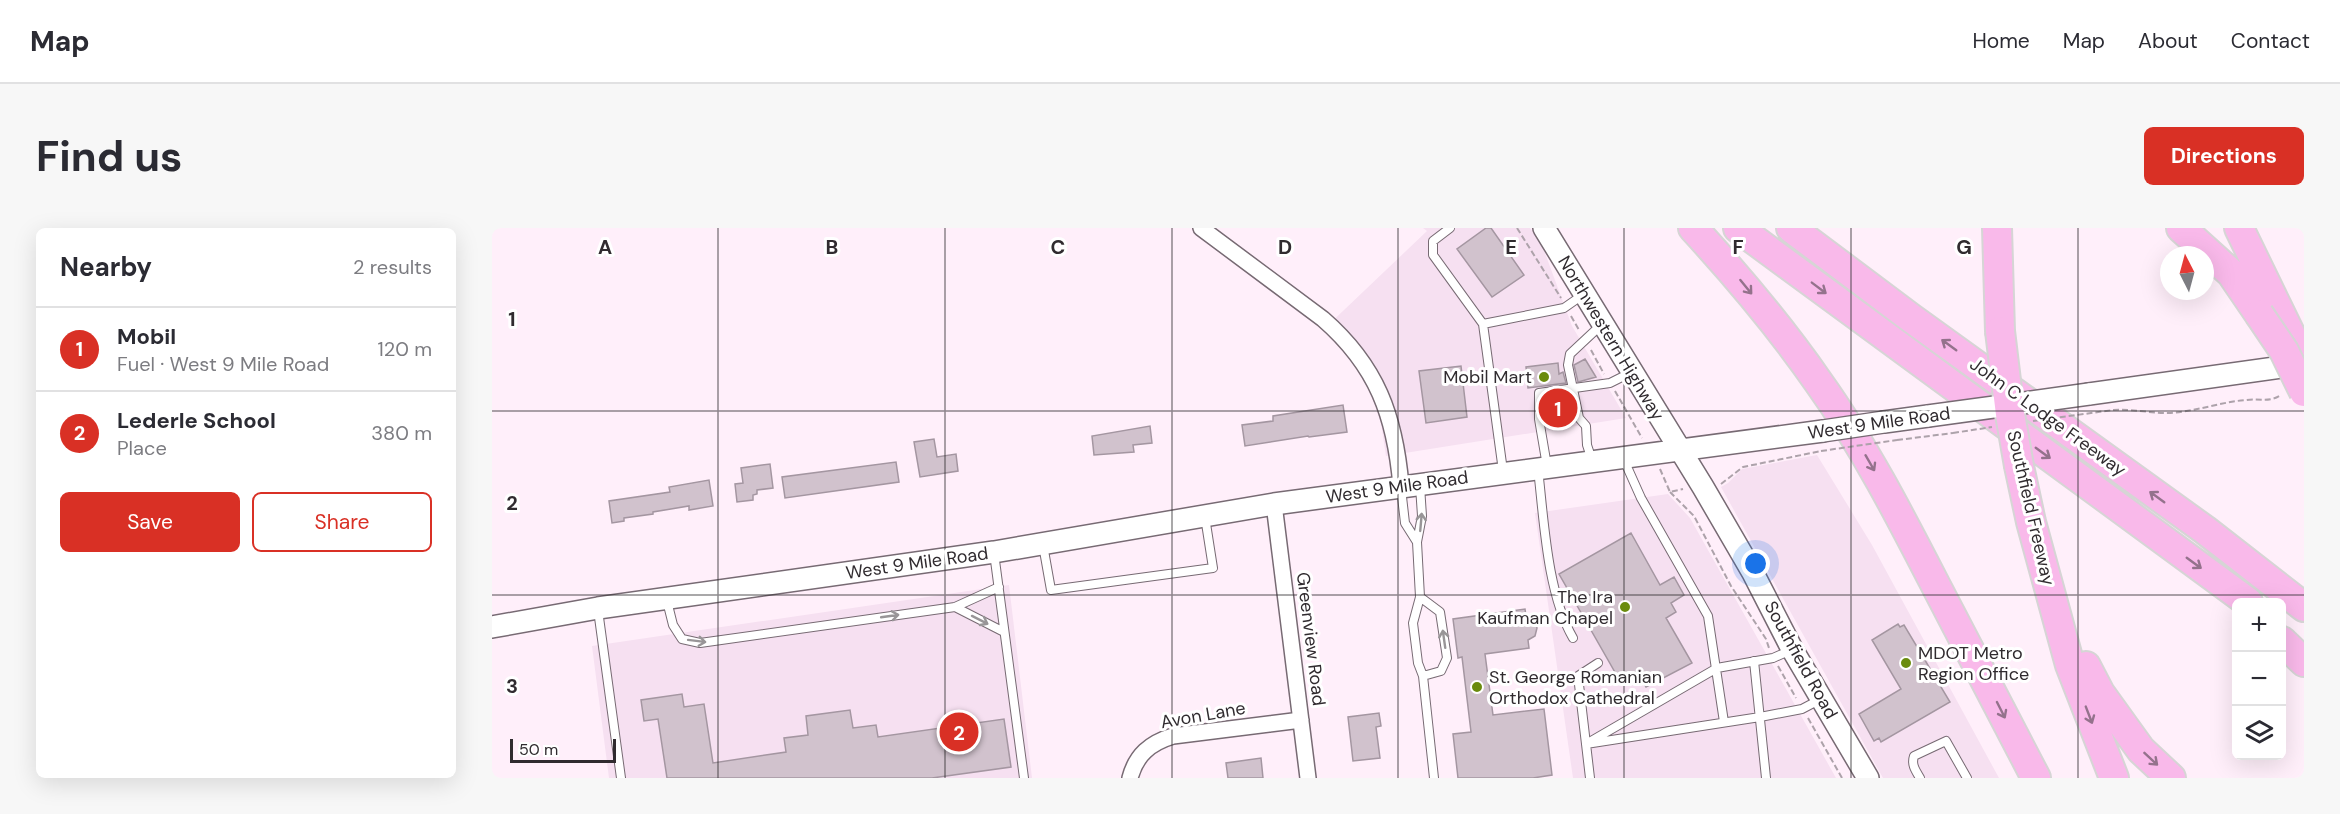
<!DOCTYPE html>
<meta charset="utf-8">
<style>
:root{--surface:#fff;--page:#f7f7f7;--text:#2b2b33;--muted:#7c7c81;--line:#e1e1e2;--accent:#d93025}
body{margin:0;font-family:"DM Sans",sans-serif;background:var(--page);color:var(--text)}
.controls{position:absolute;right:18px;bottom:18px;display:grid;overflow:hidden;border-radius:9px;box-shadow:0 6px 24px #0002}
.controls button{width:54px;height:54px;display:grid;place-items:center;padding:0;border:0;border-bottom:2px solid var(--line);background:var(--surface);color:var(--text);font:30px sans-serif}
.compass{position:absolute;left:1668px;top:18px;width:54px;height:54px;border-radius:50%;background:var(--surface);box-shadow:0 6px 24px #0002;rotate:354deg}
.scale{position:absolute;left:18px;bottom:15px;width:106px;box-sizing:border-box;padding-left:6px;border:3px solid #302b2f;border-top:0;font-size:16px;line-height:21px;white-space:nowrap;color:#302b2f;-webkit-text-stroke:4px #fff;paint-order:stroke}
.you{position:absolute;left:1264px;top:336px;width:21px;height:21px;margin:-15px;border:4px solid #fff;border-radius:50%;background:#1a73e8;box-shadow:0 0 0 9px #1a73e833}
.badge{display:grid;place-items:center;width:39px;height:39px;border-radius:50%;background:var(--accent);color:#fff;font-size:20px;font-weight:700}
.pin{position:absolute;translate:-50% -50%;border:3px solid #fff;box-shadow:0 2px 6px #0006}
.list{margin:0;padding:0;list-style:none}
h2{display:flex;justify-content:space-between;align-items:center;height:78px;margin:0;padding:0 24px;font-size:26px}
h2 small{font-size:20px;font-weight:400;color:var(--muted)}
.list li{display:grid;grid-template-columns:39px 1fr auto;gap:18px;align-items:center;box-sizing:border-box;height:84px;padding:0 24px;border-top:2px solid var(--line)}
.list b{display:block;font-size:22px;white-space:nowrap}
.list p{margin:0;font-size:20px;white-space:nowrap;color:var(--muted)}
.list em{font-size:20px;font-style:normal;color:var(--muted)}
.actions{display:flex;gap:12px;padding:18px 24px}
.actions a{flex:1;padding:14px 0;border:2px solid var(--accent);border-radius:9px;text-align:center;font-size:21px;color:var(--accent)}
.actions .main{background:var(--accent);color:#fff}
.icon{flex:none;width:33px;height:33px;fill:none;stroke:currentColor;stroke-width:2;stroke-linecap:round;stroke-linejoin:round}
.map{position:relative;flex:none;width:1812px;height:550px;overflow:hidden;border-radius:9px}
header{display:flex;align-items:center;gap:36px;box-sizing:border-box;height:84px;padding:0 30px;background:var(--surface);border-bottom:2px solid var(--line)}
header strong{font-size:28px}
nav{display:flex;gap:33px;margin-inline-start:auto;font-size:21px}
.intro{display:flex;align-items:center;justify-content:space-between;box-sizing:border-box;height:144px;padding:0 36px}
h1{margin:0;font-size:42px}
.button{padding:15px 27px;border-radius:9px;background:var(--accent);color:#fff;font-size:21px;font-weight:700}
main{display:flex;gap:36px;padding:0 36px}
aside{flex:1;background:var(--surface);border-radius:9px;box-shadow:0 6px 24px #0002}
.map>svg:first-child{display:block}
.built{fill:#f6e0f1}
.building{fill:#d1c2cd;stroke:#a496a1;stroke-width:1.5}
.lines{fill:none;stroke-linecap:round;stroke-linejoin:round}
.service-casing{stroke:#776a73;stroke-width:10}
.minor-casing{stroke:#776a73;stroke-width:18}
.secondary-casing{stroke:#776a73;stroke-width:24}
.motorway-casing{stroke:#d6d5d5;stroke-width:32}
.path{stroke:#ada2aa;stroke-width:2;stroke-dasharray:6 3;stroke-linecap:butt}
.service{stroke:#fff;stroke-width:8}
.minor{stroke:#fff;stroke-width:15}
.secondary{stroke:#fff;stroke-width:21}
.motorway{stroke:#f9b9ea;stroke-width:28}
.secondary-bridge-casing{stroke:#776a73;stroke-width:24;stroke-linecap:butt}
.motorway-bridge-casing{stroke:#d6d5d5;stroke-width:32;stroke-linecap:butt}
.path-bridge{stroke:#ada2aa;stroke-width:2;stroke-dasharray:6 3;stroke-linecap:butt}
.secondary-bridge{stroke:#fff;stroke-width:21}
.motorway-bridge{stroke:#f9b9ea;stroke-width:28}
.oneway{stroke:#94728c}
.oneway2{stroke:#989597}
.grid{fill:none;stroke:#302b2f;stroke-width:1.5;stroke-opacity:0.55}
.poi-dot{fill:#6a8b0d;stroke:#fff;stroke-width:2}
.labels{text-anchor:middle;stroke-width:6;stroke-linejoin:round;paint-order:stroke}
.street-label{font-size:18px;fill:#302b2f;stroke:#fff}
.poi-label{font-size:18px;fill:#302b2f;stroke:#fff;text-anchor:end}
.grid-label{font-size:20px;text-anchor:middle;font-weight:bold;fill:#302b2f;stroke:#fff;stroke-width:6;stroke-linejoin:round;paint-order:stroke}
</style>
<header>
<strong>Map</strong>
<nav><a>Home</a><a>Map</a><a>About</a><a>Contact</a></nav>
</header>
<div class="intro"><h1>Find us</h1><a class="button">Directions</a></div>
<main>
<aside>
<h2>Nearby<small>2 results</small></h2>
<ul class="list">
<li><span class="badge">1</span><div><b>Mobil</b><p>Fuel · West 9 Mile Road</p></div><em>120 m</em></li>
<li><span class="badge">2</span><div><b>Lederle School</b><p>Place</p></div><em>380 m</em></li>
</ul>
<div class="actions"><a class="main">Save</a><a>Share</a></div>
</aside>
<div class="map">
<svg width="1812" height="550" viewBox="0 0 1812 550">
<rect width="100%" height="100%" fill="#ffeffa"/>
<path class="built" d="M931,0h107l12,17 30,81 54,92 -240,38 -5,-33 -14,-40 -17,-25 -27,-28 104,-99z
M1325,227l55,90 127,233h-116l-162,-291 7,-4 14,-14z
M1176,266l22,24 146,260h-263l-38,-265z
M517,357l23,193h-423l-17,-132z"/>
<path class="building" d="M994,0h5l33,47 -32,22 -35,-48z
M1093,131l11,18 -18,5 -4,-17z
M1066,135l1,11 4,-2 3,11 -38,5 -2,-21z
M969,138l6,51 -41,6 -7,-52z
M1073,167l4,28 -17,3 -4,-28z
M851,177l4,27 -38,5 -1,-1 -63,10 -3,-21 31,-4v-5z
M658,198l2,17 -19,2 1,7 -40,3 -2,-19z
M442,211l3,18 19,-3 2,17 -38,6 -6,-35z
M404,234l3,20 -114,16 -3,-21z
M278,236l3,24 -16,2v4l-4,1v5l-16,2 -2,-18 8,-1 -2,-15z
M217,252l4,26 -24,4v-4l-36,6v2l-29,4v3l-12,2 -3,-22 61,-9 -1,-5z
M1139,305l29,52 14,-8 10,18 -13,8 5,9 -10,6 26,45 -46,24 -9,-16 -17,10 -61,-107z
M1033,381l1,7 9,5 2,7 -2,8 -7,4 1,8 -44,6 8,61 51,-6 8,66 -19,3h-75l-5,-44 18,-2 -9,-75 -4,1 -5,-39z
M1406,396l2,3 4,-2 46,77 -69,40 -2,-4 -5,3 -15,-27 42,-25 -29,-49z
M190,466l2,13 20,-3 9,59 73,-11 -2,-14 24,-3 -2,-19 44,-6 3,18 23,-3 2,12 126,-18 7,48 -79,11h-265l-9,-59 -14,2 -3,-21z
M887,485l2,13 -5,1 4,31 -27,3 -5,-44z
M769,530l2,20h-35l-2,-15z"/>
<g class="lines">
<g class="service-casing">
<path id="service" d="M958,0l-17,13v14l50,69 20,147
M991,96l81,-16 20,-14
M1100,232l-5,-15 -1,-19 -7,-8 -11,-53 2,-11 31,-29
M1132,232l17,38 67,118 16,106
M1055,238l-8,-47v-26l71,-10 20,-10
M1046,241c6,51 9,124 35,169
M909,260l4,35 12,19 5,-26 -2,-30
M925,314l3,55 -7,26 5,40 5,13 11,102
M551,317l8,45 162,-22 -8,-51
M502,325l30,225
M928,369l20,15 7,46 -6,13 -18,5
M175,373l6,24 9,14 18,4 255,-36 44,-20
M463,379l49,25
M106,382l23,168
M1262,433l12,117
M1106,435l-20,13 8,68 174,-27 42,-8 19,-10
M1098,550l-4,-34 131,-76 56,-10 18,-8
M1428,550c-4,-7 -9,-13 -6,-22l32,-15 21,37"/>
</g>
<g class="minor-casing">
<path id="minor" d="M709,0l122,91c54,47 72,97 78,167
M782,276l34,274
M638,550c6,-23 20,-35 43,-42l128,-16"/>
</g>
<g class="secondary-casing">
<path id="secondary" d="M1052,0l159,259 50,86 39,76 76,129
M1597,166l214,-30
M1392,194l44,-6
M0,399l106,-19 396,-56 280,-48 549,-73"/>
</g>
<g class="motorway-casing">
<path id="motorway" d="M1201,0c45,49 88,100 126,155 45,63 81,133 116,201 34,65 67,129 101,194
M1246,0l510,374
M1299,0l120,90 294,212 99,77
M1505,0l3,103
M1689,0l50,45 28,41
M1747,0l65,134
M1527,238l12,56 39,143 44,113
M1790,413l22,21
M1594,438l14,27 41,57 30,28"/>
</g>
<path class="path" d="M1025,0l44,70
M1079,88l8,14
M1099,122l13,24
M1123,163l27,47
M1621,182c19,-1 37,3 55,3 27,-1 52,-11 78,-13 13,-2 23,3 35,-5
M1405,212l56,-7
M1168,241l10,23 13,-3
M1229,256l22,-17 78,-16
M1178,264l24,24 37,70 35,53 3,9
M1286,438l18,32
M1316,490l34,60"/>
<use href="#service" class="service"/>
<use href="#minor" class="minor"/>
<use href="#secondary" class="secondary"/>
<use href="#motorway" class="motorway"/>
<g class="secondary-bridge-casing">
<path id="secondary-bridge" d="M1436,188l161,-22
M1331,203l61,-9"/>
</g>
<g class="motorway-bridge-casing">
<path id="motorway-bridge" d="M1767,86l25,37 20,41
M1508,103l10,83 9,52"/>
</g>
<path class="path-bridge" d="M1541,193l80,-11
M1461,205l39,-6
M1329,223l76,-11"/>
<use href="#secondary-bridge" class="secondary-bridge"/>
<use href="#motorway-bridge" class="motorway-bridge"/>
</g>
<defs><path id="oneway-shaft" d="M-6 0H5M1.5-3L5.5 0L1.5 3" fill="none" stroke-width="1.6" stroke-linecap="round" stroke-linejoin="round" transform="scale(1.5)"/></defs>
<g class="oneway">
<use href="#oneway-shaft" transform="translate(1254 59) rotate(51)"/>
<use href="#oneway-shaft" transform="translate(1327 60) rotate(37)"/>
<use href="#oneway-shaft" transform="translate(1457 117) rotate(-144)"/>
<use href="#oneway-shaft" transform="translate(1551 225) rotate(36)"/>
<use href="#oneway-shaft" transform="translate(1378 235) rotate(60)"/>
<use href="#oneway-shaft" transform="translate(1665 269) rotate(-144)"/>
<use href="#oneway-shaft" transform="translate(1702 335) rotate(36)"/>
<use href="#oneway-shaft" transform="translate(1509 482) rotate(63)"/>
<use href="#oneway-shaft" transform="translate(1597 487) rotate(69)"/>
<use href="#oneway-shaft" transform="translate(1659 531) rotate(43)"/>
</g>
<g class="oneway2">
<use href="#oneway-shaft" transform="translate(929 294) rotate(-85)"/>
<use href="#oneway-shaft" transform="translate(398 388) rotate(-8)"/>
<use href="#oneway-shaft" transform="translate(488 392) rotate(27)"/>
<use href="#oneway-shaft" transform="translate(952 411) rotate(-98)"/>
<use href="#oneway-shaft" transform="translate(205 413) rotate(7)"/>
</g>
<path class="grid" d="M226,0v550M453,0v550M680,0v550M906,0v550M1132,0v550M1359,0v550M1586,0v550M0,183h1812M0,367h1812"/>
<g class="poi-dot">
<circle cx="1052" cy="149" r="6"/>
<circle cx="1133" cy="379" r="6"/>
<circle cx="1414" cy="435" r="6"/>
<circle cx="985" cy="459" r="6"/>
</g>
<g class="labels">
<g class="street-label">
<text transform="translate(1119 110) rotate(59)" y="6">Northwestern Highway</text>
<text transform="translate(1556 189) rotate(36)" y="6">John C Lodge Freeway</text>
<text transform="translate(1387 195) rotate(-8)" y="6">West 9 Mile Road</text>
<text transform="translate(905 259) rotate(-8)" y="6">West 9 Mile Road</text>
<text transform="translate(1539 280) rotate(77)" y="6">Southfield Freeway</text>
<text transform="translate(425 335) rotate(-8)" y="6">West 9 Mile Road</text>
<text transform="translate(819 411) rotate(83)" y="6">Greenview Road</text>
<text transform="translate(1309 432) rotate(61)" y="6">Southfield Road</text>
<text transform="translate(711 487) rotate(-10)" y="6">Avon Lane</text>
</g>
<g class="poi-label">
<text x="1040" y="155">Mobil Mart</text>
<text x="1121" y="375">The Ira<tspan x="1121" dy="21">Kaufman Chapel</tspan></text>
<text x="1426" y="431" text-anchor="start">MDOT Metro<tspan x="1426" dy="21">Region Office</tspan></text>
<text x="997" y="455" text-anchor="start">St. George Romanian<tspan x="997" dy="21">Orthodox Cathedral</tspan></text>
</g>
</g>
<g class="grid-label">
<text x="113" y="26">A</text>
<text x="340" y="26">B</text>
<text x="566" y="26">C</text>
<text x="793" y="26">D</text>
<text x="1019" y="26">E</text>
<text x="1246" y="26">F</text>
<text x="1472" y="26">G</text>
<text x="20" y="98">1</text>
<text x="20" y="282">2</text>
<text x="20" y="465">3</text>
</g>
</svg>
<div class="controls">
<button>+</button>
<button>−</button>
<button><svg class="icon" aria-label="layers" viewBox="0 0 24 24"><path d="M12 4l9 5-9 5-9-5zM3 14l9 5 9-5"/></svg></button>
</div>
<svg class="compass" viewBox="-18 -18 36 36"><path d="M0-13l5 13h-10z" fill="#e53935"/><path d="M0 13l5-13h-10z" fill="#7c7c81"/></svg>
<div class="scale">50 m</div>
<div class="you"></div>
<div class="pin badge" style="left:1066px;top:180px">1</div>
<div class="pin badge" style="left:467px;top:504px">2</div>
</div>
</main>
